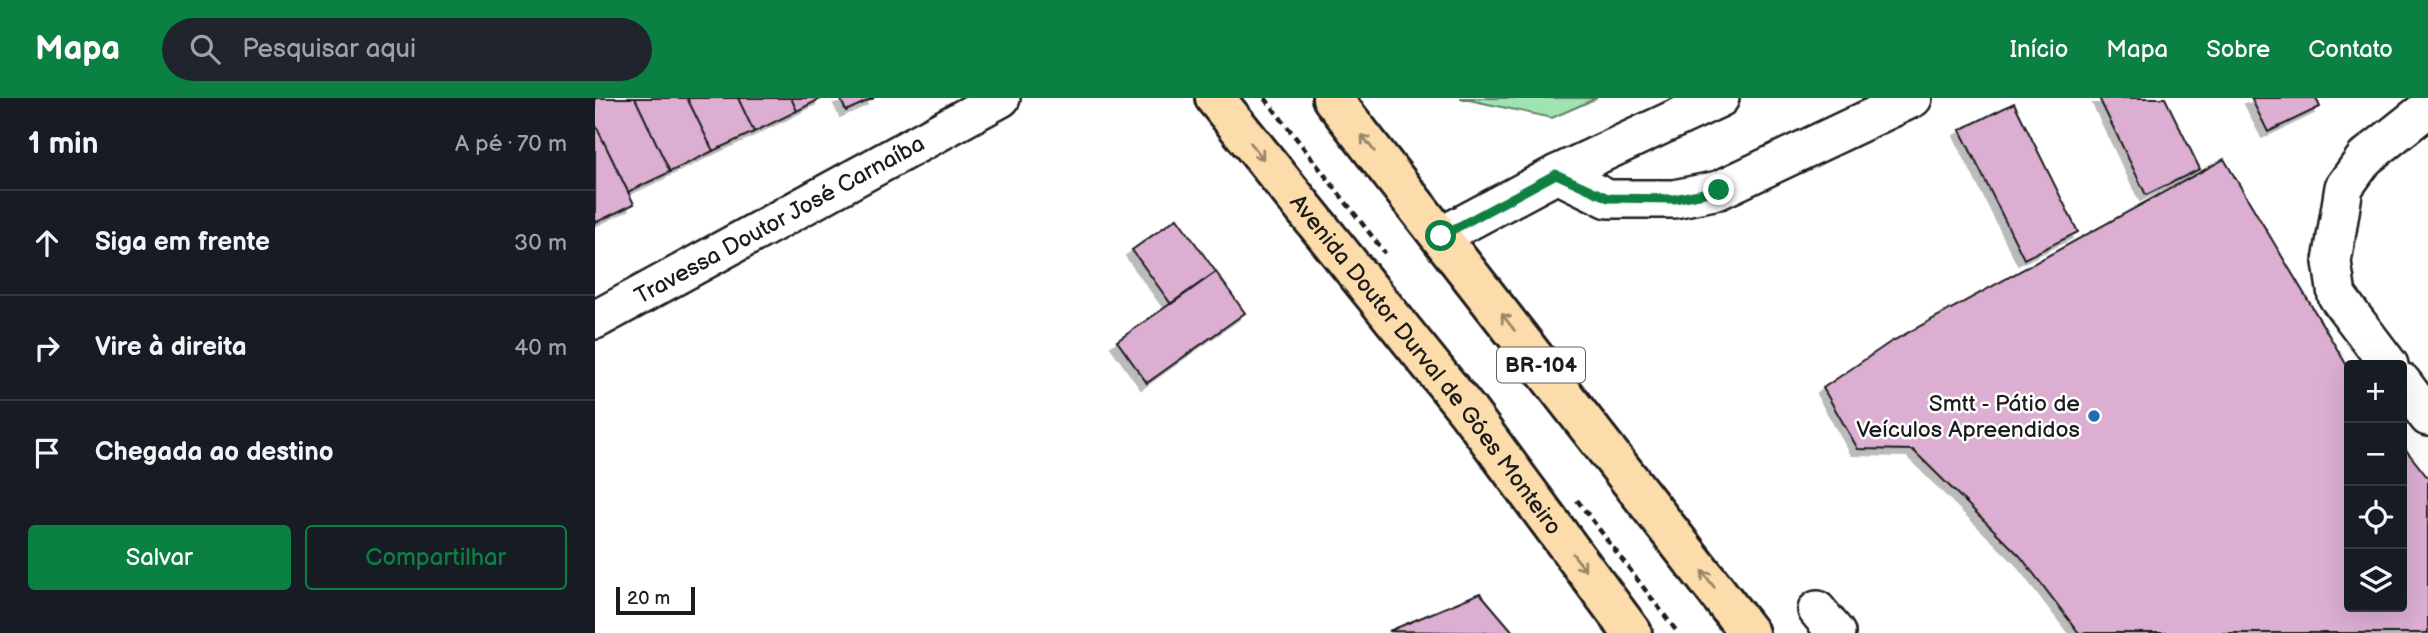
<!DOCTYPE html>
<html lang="pt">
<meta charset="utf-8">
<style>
:root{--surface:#171b24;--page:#20242c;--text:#f1f3f6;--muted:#9ea1a6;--line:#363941;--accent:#0b8043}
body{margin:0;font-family:"Balsamiq Sans",sans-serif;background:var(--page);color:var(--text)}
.controls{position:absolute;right:21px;bottom:21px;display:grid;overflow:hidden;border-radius:7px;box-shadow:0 7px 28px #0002}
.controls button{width:63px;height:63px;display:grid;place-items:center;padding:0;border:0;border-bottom:2px solid var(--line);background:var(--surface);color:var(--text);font:35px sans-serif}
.scale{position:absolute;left:21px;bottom:18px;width:79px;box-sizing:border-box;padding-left:7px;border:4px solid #1c1c1c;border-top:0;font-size:19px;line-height:24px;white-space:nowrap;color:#1c1c1c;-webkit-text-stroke:5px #fff;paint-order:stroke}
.stop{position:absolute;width:21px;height:21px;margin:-16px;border:5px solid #0b8043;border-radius:50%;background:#fff}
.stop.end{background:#0b8043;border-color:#fff;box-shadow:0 2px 7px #0008}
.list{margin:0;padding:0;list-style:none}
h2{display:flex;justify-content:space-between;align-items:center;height:91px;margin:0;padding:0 28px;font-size:30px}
h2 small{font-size:23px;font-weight:400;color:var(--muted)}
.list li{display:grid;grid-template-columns:46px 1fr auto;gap:21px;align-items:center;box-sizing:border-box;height:105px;padding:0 28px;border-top:2px solid var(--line)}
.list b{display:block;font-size:26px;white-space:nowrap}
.list em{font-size:23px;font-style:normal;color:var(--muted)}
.actions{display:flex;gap:14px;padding:21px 28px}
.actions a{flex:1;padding:16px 0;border:2px solid var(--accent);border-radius:7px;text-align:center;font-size:24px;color:var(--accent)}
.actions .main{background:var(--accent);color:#fff}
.icon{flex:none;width:38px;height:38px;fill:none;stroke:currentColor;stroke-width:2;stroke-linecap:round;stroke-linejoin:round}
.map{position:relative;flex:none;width:1833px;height:535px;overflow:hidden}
header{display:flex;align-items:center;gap:42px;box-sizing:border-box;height:98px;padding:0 35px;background:var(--accent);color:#fff}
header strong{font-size:33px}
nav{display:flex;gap:38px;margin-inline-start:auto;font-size:24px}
.search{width:490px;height:63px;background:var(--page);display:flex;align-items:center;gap:18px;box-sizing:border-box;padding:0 24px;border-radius:38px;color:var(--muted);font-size:26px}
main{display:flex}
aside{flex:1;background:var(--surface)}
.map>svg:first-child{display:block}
.green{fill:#9ee3b0;stroke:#5d8066;stroke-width:2}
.building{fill:#dbaed2;stroke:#1c1c1c;stroke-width:2;filter:url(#shadow)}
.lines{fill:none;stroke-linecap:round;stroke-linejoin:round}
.minor-casing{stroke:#1c1c1c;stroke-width:42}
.highway-casing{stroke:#1c1c1c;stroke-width:44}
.path{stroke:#1c1c1c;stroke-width:4.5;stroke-dasharray:7 5;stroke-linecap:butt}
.minor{stroke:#fff;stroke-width:37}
.highway{stroke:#fddcac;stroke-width:38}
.oneway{stroke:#98866b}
.route{stroke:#0b8043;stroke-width:9}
.poi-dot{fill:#1f6fb2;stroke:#fff;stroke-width:2.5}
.labels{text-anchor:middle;stroke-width:5;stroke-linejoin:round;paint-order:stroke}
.shield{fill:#fff;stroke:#606060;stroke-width:2}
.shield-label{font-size:21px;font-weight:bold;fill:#1c1c1c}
.street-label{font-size:23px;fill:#1c1c1c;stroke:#fff}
.poi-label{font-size:23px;fill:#1c1c1c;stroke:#fff;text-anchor:end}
</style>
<header>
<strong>Mapa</strong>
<div class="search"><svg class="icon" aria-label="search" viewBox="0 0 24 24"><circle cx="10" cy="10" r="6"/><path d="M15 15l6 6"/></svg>Pesquisar aqui</div>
<nav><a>Início</a><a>Mapa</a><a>Sobre</a><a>Contato</a></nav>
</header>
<main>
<aside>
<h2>1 min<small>A pé · 70 m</small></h2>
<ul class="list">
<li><svg class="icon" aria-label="ahead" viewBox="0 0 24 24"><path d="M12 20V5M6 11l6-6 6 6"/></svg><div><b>Siga em frente</b></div><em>30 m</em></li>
<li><svg class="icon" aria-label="right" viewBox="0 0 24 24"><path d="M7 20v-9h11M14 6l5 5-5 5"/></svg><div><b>Vire à direita</b></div><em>40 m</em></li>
<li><svg class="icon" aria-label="arrive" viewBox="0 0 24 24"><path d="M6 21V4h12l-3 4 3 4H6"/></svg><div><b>Chegada ao destino</b></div></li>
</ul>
<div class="actions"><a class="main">Salvar</a><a>Compartilhar</a></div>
</aside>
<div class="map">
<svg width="1833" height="535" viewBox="0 0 1833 535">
<defs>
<filter id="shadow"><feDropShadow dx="-6" dy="6" stdDeviation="0" flood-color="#0004"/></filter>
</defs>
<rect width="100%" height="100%" fill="#fff"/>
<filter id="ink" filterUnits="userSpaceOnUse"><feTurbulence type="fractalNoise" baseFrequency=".0143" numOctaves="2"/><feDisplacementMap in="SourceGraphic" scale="14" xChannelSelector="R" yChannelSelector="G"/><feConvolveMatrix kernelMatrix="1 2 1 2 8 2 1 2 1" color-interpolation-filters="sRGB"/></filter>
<g filter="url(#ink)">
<path class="green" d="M865,0h137l-45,20z"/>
<path class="building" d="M0,0h40l35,74 -42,20 -33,-68z
M40,0h52l26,53 -43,21z
M92,0h51l16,34 -41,19z
M143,0h53l6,13 -43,21z
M196,0h31l-25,13z
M245,0h34l-28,13z
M1504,0h66l35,71 -54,26z
M1656,0h65l4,9 -52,25z
M1419,5l64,129 -54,27 -64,-129z
M0,26l39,80 -39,19z
M1629,61l125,210v238h53v-162l26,33v155h-349l-59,-77 -107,-106 -55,-1 -35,-61 66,-45z
M582,120l39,54 -45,32 -39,-54z
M621,174l29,41 -98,70 -30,-42z
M885,495l34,40 -125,-2z"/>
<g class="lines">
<g class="minor-casing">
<g id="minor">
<path d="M962,76l163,-76"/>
<path d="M846,138l116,-62 51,25h66l45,-9 194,-92"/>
<path id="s1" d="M0,222l406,-222"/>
<path d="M1794,267l-52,-69 -5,-34 12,-75 21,-29 63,-50"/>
<path d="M1807,284l26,35"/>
<path d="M1222,512l19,23"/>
</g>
</g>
<g class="highway-casing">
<g id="highway">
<path id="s2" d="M620,0l252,312 165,223"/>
<path d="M737,0l417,535"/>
</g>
</g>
<path class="path" d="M670,0l120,155
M982,402l101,133"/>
<use href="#minor" class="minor"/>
<use href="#highway" class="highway"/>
</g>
<defs><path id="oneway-shaft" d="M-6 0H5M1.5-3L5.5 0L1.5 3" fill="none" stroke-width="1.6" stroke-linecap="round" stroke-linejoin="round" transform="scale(1.75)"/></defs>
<g class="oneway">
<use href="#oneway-shaft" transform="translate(773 45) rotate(-128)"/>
<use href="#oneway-shaft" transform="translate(662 53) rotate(52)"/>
<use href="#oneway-shaft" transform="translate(913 224) rotate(-128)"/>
<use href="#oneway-shaft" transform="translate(984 464) rotate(53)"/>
<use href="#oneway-shaft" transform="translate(1113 481) rotate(-127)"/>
</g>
</g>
<g class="lines" filter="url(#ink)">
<path class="route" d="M846,138l115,-62 52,24 66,1 45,-9"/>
</g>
<circle class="poi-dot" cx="1499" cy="318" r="7"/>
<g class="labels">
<rect class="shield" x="902" y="249.5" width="88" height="35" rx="5"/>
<g class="shield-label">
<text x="946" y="274">BR-104</text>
</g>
<g class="street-label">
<text dy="8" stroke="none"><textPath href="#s1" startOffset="210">Travessa Doutor José Carnaíba</textPath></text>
<text dy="8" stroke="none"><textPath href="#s2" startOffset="340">Avenida Doutor Durval de Góes Monteiro</textPath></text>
</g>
<g class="poi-label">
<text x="1485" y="313">Smtt - Pátio de<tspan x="1485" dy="26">Veículos Apreendidos</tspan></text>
</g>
</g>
</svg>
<div class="controls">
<button>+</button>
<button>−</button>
<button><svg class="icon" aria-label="locate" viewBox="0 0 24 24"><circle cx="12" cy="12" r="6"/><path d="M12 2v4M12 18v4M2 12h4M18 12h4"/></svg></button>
<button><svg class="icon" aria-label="layers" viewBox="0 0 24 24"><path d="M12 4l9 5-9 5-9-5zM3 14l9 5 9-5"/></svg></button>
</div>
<div class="scale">20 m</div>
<div class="stop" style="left:846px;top:138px"></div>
<div class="stop end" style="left:1124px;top:92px"></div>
</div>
</main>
